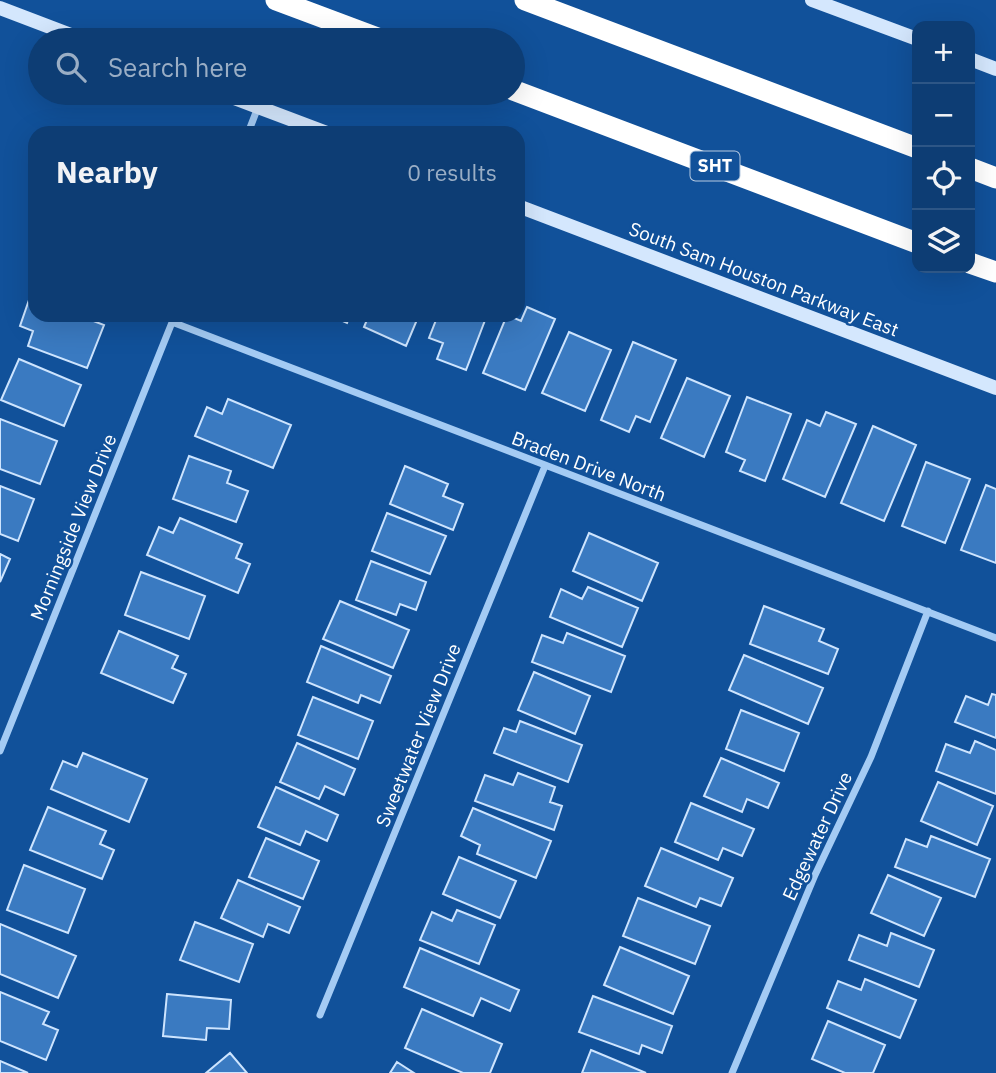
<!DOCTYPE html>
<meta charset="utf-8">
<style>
:root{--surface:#0d3d74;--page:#164479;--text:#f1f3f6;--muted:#9aaec5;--line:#2d5686}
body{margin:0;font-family:"IBM Plex Sans",sans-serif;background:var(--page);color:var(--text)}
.controls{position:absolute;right:21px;top:21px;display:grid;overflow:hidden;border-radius:14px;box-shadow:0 7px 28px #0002}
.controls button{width:63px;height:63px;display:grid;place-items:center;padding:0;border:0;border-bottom:2px solid var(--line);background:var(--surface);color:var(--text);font:35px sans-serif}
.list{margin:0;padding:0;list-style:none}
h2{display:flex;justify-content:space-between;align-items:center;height:91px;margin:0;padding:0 28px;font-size:30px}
h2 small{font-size:23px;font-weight:400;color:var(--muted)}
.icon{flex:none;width:38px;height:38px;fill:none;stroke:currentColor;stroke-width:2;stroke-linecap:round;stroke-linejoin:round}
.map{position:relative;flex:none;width:996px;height:1073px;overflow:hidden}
.search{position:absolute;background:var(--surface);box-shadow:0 7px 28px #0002;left:28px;top:28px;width:497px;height:77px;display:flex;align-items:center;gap:18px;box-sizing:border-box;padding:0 24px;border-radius:38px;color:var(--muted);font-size:26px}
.panel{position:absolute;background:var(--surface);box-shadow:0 7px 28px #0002;left:28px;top:126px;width:497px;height:196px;border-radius:21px}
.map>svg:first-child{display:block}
.building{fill:#3a7ac1;stroke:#cde4fe;stroke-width:2}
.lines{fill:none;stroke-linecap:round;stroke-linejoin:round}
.minor{stroke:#a4cbf4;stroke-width:7}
.secondary{stroke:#d4e7fd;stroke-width:14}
.motorway{stroke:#fff;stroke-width:21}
.labels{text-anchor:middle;stroke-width:5;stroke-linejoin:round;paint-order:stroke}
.shield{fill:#11519a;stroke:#b8cbe1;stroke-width:2}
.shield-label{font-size:18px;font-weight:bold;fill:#fff}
.street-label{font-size:19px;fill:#fff;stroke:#11519a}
</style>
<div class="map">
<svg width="996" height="1073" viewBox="0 0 996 1073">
<rect width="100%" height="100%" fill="#11519a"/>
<path class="building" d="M30,297l5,2v16h43l26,10 -17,43 -59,-22 5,-15 -13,-5z
M527,307l28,12 -30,71 -42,-17 24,-58 14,6z
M329,315h21l-3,8z
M369,315h50l-13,31 -42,-19z
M438,315h49l-21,55 -29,-11 6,-16 -14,-5z
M569,332l42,18 -26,61 -43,-18z
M633,342l43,18 -26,62 -14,-6 -7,16 -28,-12z
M19,359l62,26 -17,41 -63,-26z
M687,378l43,18 -26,61 -43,-19z
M747,397l44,17 -26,67 -25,-10 5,-11 -19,-8z
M228,399l63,26 -18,43 -78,-32 12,-29 15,7z
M826,412l30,12 -31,73 -42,-18 24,-59 13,6z
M0,419l57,22 -17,43 -40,-15z
M873,426l43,19 -32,76 -43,-18z
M189,456l42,15 -4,12 21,8 -12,31 -63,-23z
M926,462l44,17 -25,64 -43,-17z
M405,466l43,18 -5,12 20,8 -10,26 -63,-26z
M986,485l10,4v74l-35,-13z
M0,486l34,13 -16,42 -18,-7z
M387,513l59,23 -16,38 -58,-23z
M180,518l62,26 -6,14 14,6 -12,29 -91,-38 12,-28 14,6z
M589,533l69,30 -16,38 -69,-30z
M0,554l10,5 -10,23z
M371,561l55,21 -10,28 -16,-6 -4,11 -40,-15z
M141,572l64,24 -16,43 -64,-24z
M588,587l50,21 -16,39 -72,-30 11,-28 21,10z
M340,601l69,29 -16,38 -70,-29z
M764,606l60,23 -5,12 19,8 -10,25 -78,-30z
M119,631l59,25 -6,12 14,6 -13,29 -72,-30z
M567,633l58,23 -14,36 -79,-30 10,-27 21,8z
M321,646l70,30 -11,27 -19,-8 -3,8 -51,-21z
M744,655l79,33 -15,36 -79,-34z
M534,672l56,24 -15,38 -57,-24z
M992,694l4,1v43l-41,-16 11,-26 22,9z
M313,697l60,24 -15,38 -60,-24z
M741,710l58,23 -15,38 -58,-22z
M520,721l62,24 -14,37 -74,-29 10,-25 12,4z
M975,741l21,9v44l-60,-23 10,-27 24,9z
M297,743l58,26 -11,26 -19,-9 -6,13 -39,-17z
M83,753l64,26 -18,43 -78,-33 12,-28 14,6z
M721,758l58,25 -11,25 -21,-9 -5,13 -38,-16z
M518,773l37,14 -5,15 12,4 -8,24 -79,-29 10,-26 28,10z
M938,782l55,24 -16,39 -56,-24z
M276,787l62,28 -11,26 -21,-10 -6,14 -42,-18z
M691,803l63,26 -12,27 -19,-8 -5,12 -43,-18z
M48,807l58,24 -6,13 14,6 -12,29 -72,-29z
M473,808l78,33 -15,37 -59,-24 3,-9 -19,-9z
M931,836l59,23 -15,38 -80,-30 11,-28 21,8z
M266,838l53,23 -16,38 -54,-22z
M661,848l72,30 -12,28 -21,-8 -4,9 -51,-21z
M459,857l57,24 -16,37 -57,-24z
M24,865l61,24 -17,44 -61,-23z
M888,875l53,23 -17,38 -53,-23z
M238,880l62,27 -11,26 -21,-9 -5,13 -42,-19z
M638,898l72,28 -15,38 -72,-28z
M457,910l38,15 -16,39 -59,-24 12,-28 20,9z
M195,922l58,22 -14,38 -59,-22z
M0,924l76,32 -18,42 -58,-24z
M891,933l43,17 -15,37 -70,-27 10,-25 28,11z
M620,947l69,29 -16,38 -69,-29z
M420,948l99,42 -9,21 -29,-13 -8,18 -69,-29z
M865,979l51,21 -16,38 -73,-30 11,-27 23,9z
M0,992l49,20 -6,12 15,6 -12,30 -46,-19z
M167,994l64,6 -2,29 -22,-1 -1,12 -43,-4z
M593,996l79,30 -10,27 -20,-8 -3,9 -60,-22z
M422,1009l80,35 -12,29h-27l-58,-25z
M828,1021l57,24 -12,28h-28l-33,-14z
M591,1050l55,23h-64z
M230,1053l17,20h-41z
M0,1061l28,12h-28z
M397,1062l17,11h-24z"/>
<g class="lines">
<path class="minor" d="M248,133l10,-26
M172,322l824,316
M0,751l175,-436
M320,1015l225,-549
M732,1073l83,-198 56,-118 57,-146"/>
<path class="secondary" d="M812,0l105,39
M0,8l84,32
M970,59l26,10
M221,93l106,40
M518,206l478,182"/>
<path class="motorway" d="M276,0l107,40
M525,0l392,148
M513,90l404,153
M970,168l26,10
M970,263l26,9"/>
</g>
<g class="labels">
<rect class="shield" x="690.5" y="151.5" width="49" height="29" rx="5"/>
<g class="shield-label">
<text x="715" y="172">SHT</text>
</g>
<g class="street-label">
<text transform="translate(764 279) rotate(21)" y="7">South Sam Houston Parkway East</text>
<text transform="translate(589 466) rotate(21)" y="7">Braden Drive North</text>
<text transform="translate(73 527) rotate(-68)" y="7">Morningside View Drive</text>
<text transform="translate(418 735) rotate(-68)" y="7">Sweetwater View Drive</text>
<text transform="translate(817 836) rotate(-65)" y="7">Edgewater Drive</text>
</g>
</g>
</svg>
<div class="controls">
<button>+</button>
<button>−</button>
<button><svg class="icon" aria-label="locate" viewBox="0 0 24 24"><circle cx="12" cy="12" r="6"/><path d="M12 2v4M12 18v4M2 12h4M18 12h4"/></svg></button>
<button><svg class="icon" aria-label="layers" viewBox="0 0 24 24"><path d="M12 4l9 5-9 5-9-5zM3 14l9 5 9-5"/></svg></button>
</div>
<div class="search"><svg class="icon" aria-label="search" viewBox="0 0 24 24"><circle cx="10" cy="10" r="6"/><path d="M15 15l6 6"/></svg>Search here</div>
<section class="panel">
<h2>Nearby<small>0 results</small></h2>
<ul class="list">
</ul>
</section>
</div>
